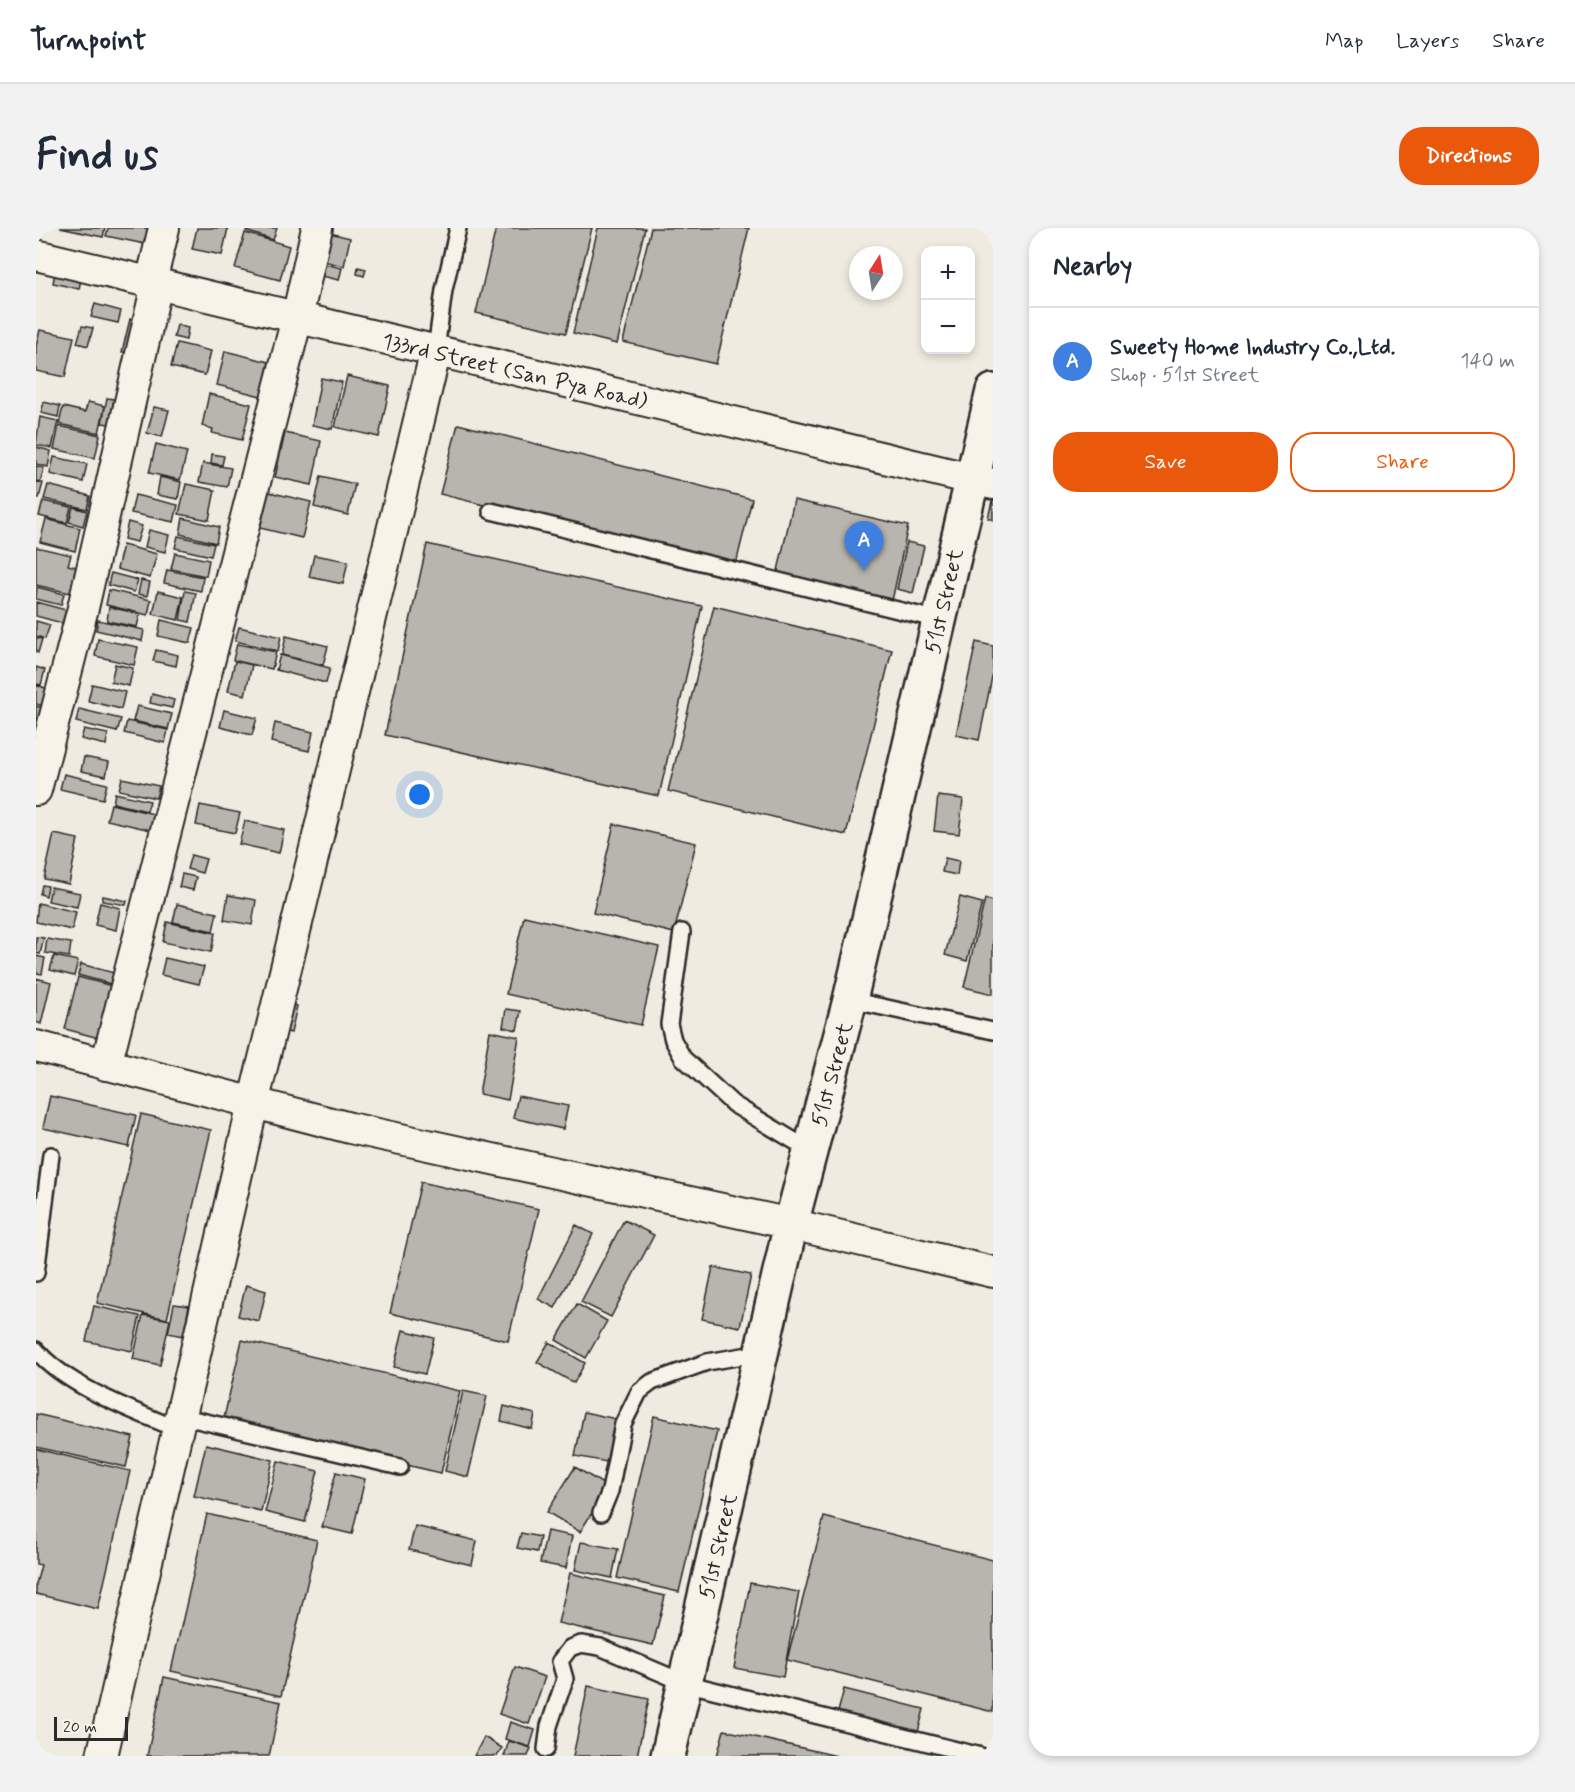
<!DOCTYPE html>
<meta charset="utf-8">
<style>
:root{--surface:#fff;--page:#f2f2f3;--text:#1f2937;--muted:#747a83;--line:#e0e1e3;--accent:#ea580c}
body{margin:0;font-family:Mynerve,sans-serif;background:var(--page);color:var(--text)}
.controls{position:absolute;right:18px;top:18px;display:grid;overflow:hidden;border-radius:12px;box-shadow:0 3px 9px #0003}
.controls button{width:54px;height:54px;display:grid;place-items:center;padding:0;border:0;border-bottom:2px solid var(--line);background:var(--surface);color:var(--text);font:30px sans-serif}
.compass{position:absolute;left:813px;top:18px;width:54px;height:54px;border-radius:50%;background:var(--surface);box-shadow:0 3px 9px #0003;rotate:12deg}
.scale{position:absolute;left:18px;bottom:15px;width:74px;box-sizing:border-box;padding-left:6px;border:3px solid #2b2b2b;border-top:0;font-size:16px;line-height:21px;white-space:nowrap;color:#2b2b2b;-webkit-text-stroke:4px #f7f3e8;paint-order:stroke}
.you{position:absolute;left:384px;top:567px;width:21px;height:21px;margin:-15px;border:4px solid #fff;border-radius:50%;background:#1a73e8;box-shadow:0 0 0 9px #1a73e833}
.badge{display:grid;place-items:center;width:39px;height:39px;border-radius:50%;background:var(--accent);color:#fff;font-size:20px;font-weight:700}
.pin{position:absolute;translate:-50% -50px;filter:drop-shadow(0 2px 3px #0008)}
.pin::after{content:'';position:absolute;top:32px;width:21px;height:18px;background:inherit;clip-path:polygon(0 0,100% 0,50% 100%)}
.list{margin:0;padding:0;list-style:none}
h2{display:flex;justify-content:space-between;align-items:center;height:78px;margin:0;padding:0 24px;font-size:26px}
h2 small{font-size:20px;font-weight:400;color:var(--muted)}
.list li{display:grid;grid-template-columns:39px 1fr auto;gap:18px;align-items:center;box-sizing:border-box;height:108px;padding:0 24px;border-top:2px solid var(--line)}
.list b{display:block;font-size:22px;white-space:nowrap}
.list p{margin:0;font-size:20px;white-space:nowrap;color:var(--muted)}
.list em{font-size:20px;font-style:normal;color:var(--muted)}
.actions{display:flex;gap:12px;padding:18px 24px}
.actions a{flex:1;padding:14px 0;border:2px solid var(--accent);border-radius:24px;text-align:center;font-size:21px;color:var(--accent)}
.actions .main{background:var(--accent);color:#fff}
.map{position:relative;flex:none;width:957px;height:1528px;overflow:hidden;border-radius:24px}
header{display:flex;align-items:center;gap:36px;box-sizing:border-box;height:84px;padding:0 30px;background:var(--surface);border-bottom:2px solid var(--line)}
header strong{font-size:28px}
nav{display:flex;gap:33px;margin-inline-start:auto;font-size:21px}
.intro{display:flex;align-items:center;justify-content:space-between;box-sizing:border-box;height:144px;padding:0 36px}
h1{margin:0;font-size:42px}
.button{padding:15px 27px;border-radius:24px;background:var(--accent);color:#fff;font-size:21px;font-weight:700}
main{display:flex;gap:36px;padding:0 36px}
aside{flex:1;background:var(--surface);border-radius:24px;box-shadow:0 3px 9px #0003}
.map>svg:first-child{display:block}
.building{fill:#b8b5ae;stroke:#2b2b2b;stroke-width:1.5}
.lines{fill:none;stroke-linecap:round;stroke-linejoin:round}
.service-casing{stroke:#2b2b2b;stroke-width:20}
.minor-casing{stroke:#2b2b2b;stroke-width:34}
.tertiary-casing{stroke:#2b2b2b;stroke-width:38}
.service{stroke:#f7f3e8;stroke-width:15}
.minor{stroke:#f7f3e8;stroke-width:30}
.tertiary{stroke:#f7f3e8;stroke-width:33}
.labels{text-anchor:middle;stroke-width:6;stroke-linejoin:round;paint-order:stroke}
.street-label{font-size:22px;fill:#2b2b2b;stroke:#f7f3e8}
</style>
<header>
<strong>Turnpoint</strong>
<nav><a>Map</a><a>Layers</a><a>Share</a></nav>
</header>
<div class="intro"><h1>Find us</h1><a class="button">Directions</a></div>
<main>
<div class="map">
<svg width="957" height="1528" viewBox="0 0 957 1528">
<rect width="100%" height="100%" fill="#efebe0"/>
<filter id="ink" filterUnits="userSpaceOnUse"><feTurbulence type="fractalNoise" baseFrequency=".0167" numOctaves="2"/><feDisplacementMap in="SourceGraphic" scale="12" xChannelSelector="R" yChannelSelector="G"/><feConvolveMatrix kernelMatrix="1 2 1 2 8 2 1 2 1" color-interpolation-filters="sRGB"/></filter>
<g filter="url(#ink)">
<path class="building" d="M24,0h45l-2,9z
M72,0h40l-3,16 -39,-8z
M161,0h31l-6,27 -30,-6z
M211,0h30l-4,12 -27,-9z
M460,0h96l-26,105 -90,-20z
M562,0h47l-28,116 -44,-11z
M615,0h98l-33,136 -93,-22z
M209,5l44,13 -9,34 -45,-12z
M294,5l20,5 -6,28 -21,-5z
M288,36l18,4 -3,12 -17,-4z
M322,39l8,2 -2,7 -7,-2z
M19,45l26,6 -2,10 -26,-6z
M59,76l26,7 -3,12 -27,-6z
M94,91l6,2 -8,32 -6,-1z
M141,97l11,3 -2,12 -12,-3z
M46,98l11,2 -5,18 -11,-3z
M4,102l34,7 -9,40 -29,-6v-25z
M141,115l34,8 -6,24 -34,-8z
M189,123l44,11 -8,34 -44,-11z
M311,148l43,10 -11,51 -44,-10z
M285,150l21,4 -10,47 -20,-4z
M173,166l42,10 -9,36 -30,-7 1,-4 -11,-3z
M71,170l7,1 -5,25 -7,-1z
M8,174l16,4 -2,11 -17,-4z
M52,174l17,4 -6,27 -40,-9 4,-17 22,5z
M118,179l15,3 -7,27 -15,-4z
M4,189l18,4 -6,27 -16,-3z
M422,196l294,75 -17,69 -295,-74z
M23,198l41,9 -5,23 -41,-9z
M249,205l36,8 -9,44 -37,-8z
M120,216l31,8 -7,28 -31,-7z
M0,219l15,4 -3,16 -12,-3z
M176,226l12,2 -2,9 -11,-2z
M18,229l33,7 -4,18 -33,-8z
M167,235l28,5 -4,19 -28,-5z
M0,238l8,2 -4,14 -4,-1z
M285,248l34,8 -7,31 -34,-8z
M124,249l21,5 -3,17 -21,-4z
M0,254l7,1 -4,15h-3z
M150,256l29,6 -6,30 -30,-6z
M12,257l42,11 -3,13 -43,-10z
M233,264l42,10 -9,36 -42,-10z
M99,267l43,10 -4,17 -43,-9z
M758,272l114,26 -16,75 -115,-26z
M7,273l28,6 -4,16 -28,-7z
M956,273l1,1v18l-5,-2z
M37,279l14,4 -4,15 -14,-4z
M147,290l36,9 -3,16 -36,-9z
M10,291l34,9 -5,23 -35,-9z
M92,294l14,4 -5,16 -13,-3z
M113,302l20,5 -4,17 -20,-5z
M142,308l36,8 -3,12 -36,-8z
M871,314l17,4 -11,47 -16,-4z
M391,316l275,62 -43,190 -274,-61z
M87,317l34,9 -7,24 -33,-9z
M0,319l35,8 -3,10 8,2 -6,26 -34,-8z
M139,325l34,7 -3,16 -35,-7z
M278,327l34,6 -5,23 -34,-7z
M131,342l36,7 -2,14 -37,-8z
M75,345l27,7 -4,12 -26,-7z
M105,352l9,2 -3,14 -9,-2z
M1,359l27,7 -3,11 -25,-6z
M73,362l42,10 -3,15 -42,-10z
M122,363l25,6 -5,23 -25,-6z
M149,363l11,2 -6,29 -10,-2z
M0,374l30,8 -4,13 -26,-7z
M678,378l178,44 -46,185 -178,-44z
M73,379l31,7 -3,13 -30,-6z
M62,392l46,10 -2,11 -46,-11z
M125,392l33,8 -4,15 -32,-7z
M0,393l14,4 -5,14 -9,-3z
M203,399l42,10 -3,14 -43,-10z
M250,408l42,10 -5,19 -41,-10z
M0,410l6,1 -4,14 -2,-1z
M62,411l40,8 -4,18 -39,-9z
M940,414l17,4v26l-14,68 -23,-5z
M201,416l39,8 -4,17 -39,-9z
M120,422l22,5 -2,11 -23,-5z
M244,427l50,13 -4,15 -50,-13z
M199,433l17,4 -7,30 -17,-4z
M79,436l18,4 -4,18 -18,-4z
M0,439l9,3 -4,15 -5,-1z
M56,456l33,8 -4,17 -33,-8z
M0,457l13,4 -5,17 -8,-2z
M116,466l22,6 -2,8 -22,-5z
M0,478l7,2 -4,14 -3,-1z
M101,478l35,8 -4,15 -35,-8z
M43,481l42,10 -4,13 -41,-10z
M188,482l33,8 -5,17 -32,-8z
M91,493l41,9 -3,13 -41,-10z
M239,495l38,9 -4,19 -38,-9z
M48,501l24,5 -2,11 -25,-6z
M48,529l25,5 -3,14 -25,-5z
M28,546l43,10 -4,15 -43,-10z
M86,550l37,8 -3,12 -37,-8z
M79,565l35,8 -3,10 -34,-8z
M902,568l25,3 -4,35 -25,-3z
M75,576l43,10 -3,16 -44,-10z
M164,577l40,8 -5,20 -39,-8z
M209,593l39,9 -5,23 -40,-9z
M578,596l82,19 -22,90 -81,-20z
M18,606l24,5 -9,45 -25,-5z
M155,627l15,4 -4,14 -15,-4z
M909,630l14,3 -2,14 -15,-3z
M146,646l14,3 -3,13 -14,-3z
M6,657l6,1 -2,10 -6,-2z
M15,659l29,6 -3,14 -29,-6z
M192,667l28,5 -4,25 -28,-5z
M67,668l24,5 -1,4 -24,-4z
M924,669l22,6 -15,58 -22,-6z
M949,671l8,2v93l-29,-7z
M2,675l38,9 -4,18 -36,-8z
M64,675l20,5 -4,22 -21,-5z
M141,676l40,9 -4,18 -40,-9z
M488,688l135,31 -18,78 -135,-31z
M131,694l48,11 -4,19 -48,-10z
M0,709l8,1 -4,16 -4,-1z
M11,711l24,4 -2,14 -24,-4z
M0,728l9,2 -3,16 -6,-1z
M18,728l24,5 -4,15 -24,-6z
M129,730l39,9 -5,17 -38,-9z
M45,736l33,9 -3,11 -33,-9z
M42,749l34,9 -13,52 -34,-9z
M0,750l15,4 -10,42 -5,-2z
M251,775l10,3 -6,27 -10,-3z
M470,781l15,2 -4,19 -14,-3z
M454,803l29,6 -11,63 -29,-6z
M14,868l86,19 -7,32 -86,-19z
M482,868l50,10 -5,23 -50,-11z
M105,886l70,16 -44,189 -70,-16z
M385,954l118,27 -31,132 -118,-28z
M588,992l30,15 -43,82 -30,-15z
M540,997l17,9 -38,74 -17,-9z
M677,1039l38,8 -11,52 -38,-8z
M210,1057l20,6 -7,30 -21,-5z
M138,1076l15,2 -6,30 -15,-3z
M541,1076l30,17 -21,37 -30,-18z
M58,1078l46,10 -8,35 -46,-10z
M107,1087l27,5 -10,45 -27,-6z
M367,1102l31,8 -9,36 -31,-7z
M206,1112l218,51 -19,82 -218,-51z
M513,1114l36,21 -11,20 -37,-21z
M427,1163l24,5 -19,81 -23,-6z
M468,1178l31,8 -3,15 -31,-8z
M548,1184l37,8 -9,43 -37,-7z
M0,1186l97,23 -7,30 -90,-20z
M618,1188l63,15 -38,161 -62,-14z
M170,1216l67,16 -12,51 -67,-15z
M0,1221l94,22 -32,138 -62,-15v-10l5,-19 -5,-1z
M242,1233l40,10 -13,51 -40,-10z
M539,1239l33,20 -28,45 -33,-20z
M300,1244l29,7 -13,55 -30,-7z
M171,1286l110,26 -36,156 -110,-25z
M788,1289l169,43v152l-206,-52z
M379,1298l62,15 -5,24 -63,-15z
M511,1303l25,5 -6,32 -26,-5z
M485,1305l19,4 -3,15 -20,-4z
M545,1314l37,7 -6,29 -37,-8z
M534,1345l95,23 -12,49 -95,-22z
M714,1355l49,9 -16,85 -49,-9z
M479,1439l30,10 -16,47 -30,-10z
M128,1449l117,25 -12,54h-122z
M552,1458l61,13 -12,57h-64z
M808,1461l80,20 -6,23 -80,-20z
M474,1494l25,8 -5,17 -25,-8z
M688,1502l113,26h-120z
M448,1509l18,11 -5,8h-23z
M473,1513l22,7 -3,8h-24z"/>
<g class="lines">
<g class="service-casing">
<path id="service" d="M400,122l8,-60 14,-62
M455,283l448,109
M646,704l-13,92 4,16 10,18 50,46 78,47
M814,772l143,31
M0,1045l15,-118
M0,1122c30,36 98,61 141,79
M144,1188l220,51
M565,1285l9,-22 13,-67 16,-32 13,-10 55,-20 54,-9
M510,1521l3,-23 16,-47 -5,-18 10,-13 11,-4 19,3 85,36 296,73"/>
</g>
<g class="minor-casing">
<path id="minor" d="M0,27l957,229
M115,54l13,-54
M0,562l47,-182 74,-324
M0,818l314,82 441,96 202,48
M70,837l191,-747 20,-90
M66,1528l151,-652 183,-754"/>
</g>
<g class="tertiary-casing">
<path id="tertiary" d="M632,1528l123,-532 59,-224 143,-609"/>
</g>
<use href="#service" class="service"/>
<use href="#minor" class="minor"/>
<use href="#tertiary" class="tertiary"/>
</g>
</g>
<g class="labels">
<g class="street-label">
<text transform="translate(479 142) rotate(13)" y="8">133rd Street (San Pya Road)</text>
<text transform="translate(907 373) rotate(-77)" y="8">51st Street</text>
<text transform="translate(795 846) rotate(-75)" y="8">51st Street</text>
<text transform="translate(681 1318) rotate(-77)" y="8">51st Street</text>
</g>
</g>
</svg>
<div class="controls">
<button>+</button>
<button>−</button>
</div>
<svg class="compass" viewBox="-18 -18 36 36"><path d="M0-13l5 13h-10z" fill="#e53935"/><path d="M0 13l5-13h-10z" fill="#747a83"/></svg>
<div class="scale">20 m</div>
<div class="you"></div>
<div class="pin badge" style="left:828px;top:343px;background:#3f7fe0">A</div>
</div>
<aside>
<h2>Nearby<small></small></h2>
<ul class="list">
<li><span class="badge" style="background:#3f7fe0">A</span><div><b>Sweety Home Industry Co.,Ltd.</b><p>Shop · 51st Street</p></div><em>140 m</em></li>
</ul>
<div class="actions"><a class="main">Save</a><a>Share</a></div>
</aside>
</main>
